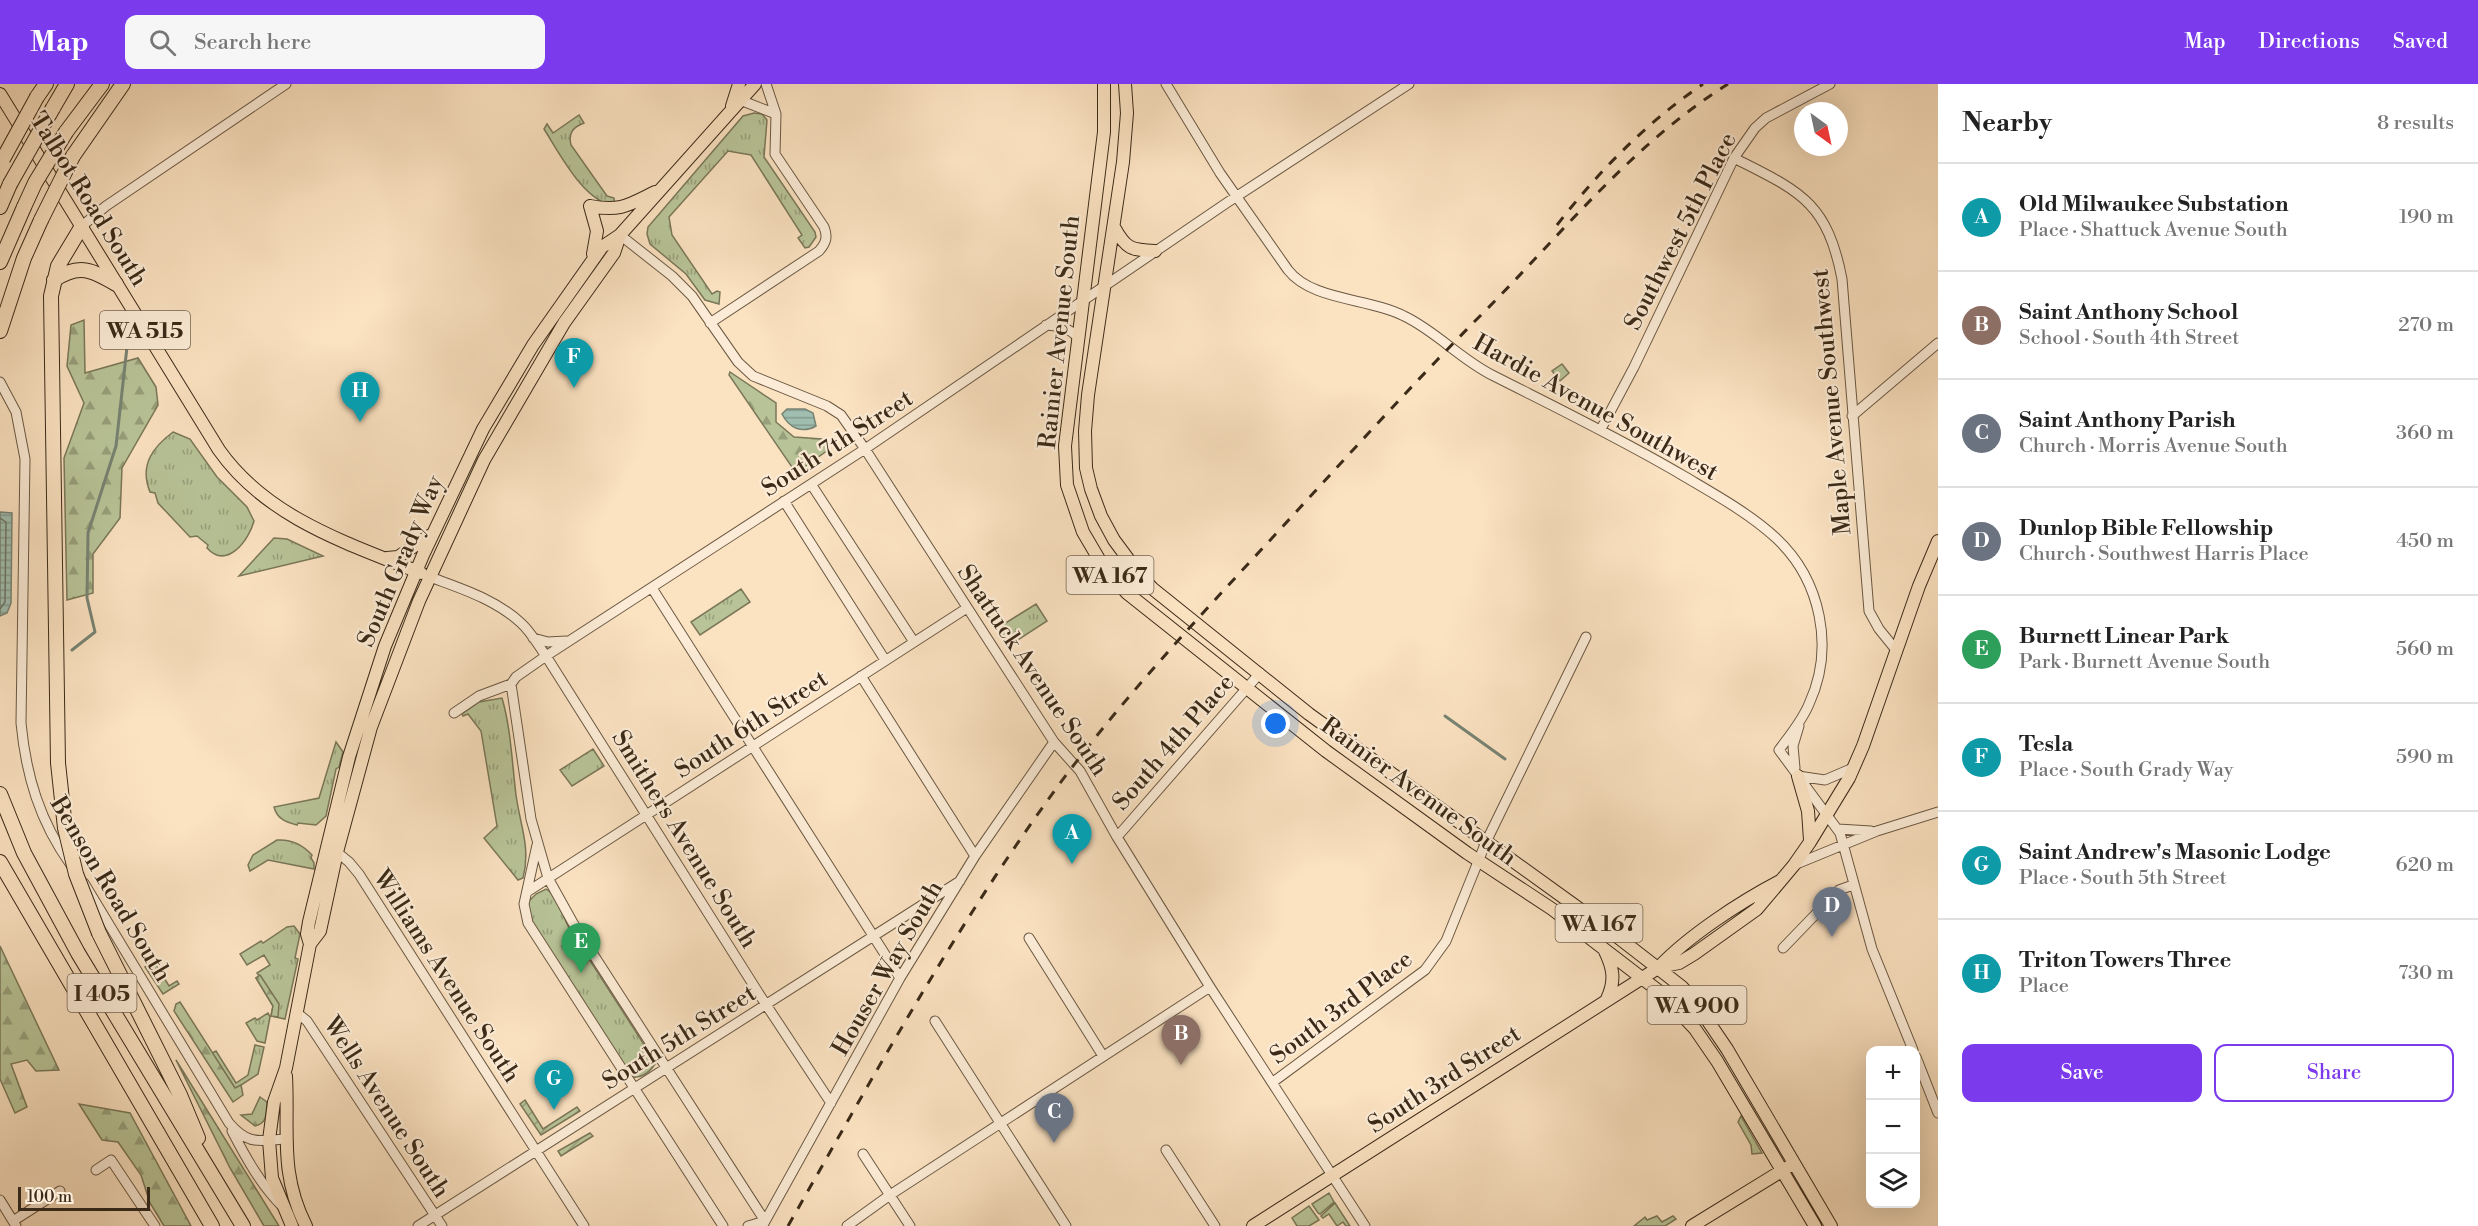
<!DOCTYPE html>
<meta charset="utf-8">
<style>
:root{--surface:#fff;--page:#f6f6f6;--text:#222;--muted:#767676;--line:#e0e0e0;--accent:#7c3aed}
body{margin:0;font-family:"Libre Bodoni",serif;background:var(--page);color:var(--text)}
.controls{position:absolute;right:18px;bottom:18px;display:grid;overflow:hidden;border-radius:12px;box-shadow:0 6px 24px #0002}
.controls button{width:54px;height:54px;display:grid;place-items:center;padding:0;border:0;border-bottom:2px solid var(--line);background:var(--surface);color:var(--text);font:30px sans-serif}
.compass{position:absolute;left:1794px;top:18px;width:54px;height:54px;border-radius:50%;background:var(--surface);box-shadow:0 6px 24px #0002;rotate:147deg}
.scale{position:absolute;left:18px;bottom:15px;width:132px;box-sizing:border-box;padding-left:6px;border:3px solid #3b2a18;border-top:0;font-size:16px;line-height:21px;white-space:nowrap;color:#3b2a18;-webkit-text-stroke:4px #fcecd7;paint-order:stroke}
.you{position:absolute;left:1276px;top:640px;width:21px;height:21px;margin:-15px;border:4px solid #fff;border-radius:50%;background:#1a73e8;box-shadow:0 0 0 9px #1a73e833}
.badge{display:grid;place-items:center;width:39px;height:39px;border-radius:50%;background:var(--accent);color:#fff;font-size:20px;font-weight:700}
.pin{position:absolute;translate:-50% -50px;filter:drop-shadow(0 2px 3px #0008)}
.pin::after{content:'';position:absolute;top:32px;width:21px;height:18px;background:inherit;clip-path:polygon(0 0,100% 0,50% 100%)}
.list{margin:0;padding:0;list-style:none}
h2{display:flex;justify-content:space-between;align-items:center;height:78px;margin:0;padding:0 24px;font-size:26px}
h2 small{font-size:20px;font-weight:400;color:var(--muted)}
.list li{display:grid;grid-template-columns:39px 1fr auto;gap:18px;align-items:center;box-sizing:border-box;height:108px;padding:0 24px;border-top:2px solid var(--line)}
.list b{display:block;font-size:22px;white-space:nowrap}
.list p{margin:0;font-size:20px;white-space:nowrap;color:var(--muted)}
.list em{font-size:20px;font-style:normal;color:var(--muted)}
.actions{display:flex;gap:12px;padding:18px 24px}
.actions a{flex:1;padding:14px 0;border:2px solid var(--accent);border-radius:12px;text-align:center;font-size:21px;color:var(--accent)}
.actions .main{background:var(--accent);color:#fff}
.icon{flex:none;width:33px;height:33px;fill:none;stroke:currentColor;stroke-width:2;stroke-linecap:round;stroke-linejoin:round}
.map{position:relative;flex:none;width:1938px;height:1142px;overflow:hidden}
header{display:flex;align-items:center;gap:36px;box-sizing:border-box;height:84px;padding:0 30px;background:var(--accent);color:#fff}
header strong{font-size:28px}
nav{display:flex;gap:33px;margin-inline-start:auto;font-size:21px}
.search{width:420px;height:54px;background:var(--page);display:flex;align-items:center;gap:15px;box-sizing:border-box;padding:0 21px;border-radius:12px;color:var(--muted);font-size:22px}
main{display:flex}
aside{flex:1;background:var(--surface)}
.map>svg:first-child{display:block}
.grass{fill:url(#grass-tufts);stroke:#7a7758;stroke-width:1.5}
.forest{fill:url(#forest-firs);stroke:#7a7758;stroke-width:1.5}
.garden{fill:url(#garden-furrows);stroke:#7a7758;stroke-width:1.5}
.water{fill:url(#water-rules);stroke:#778373;stroke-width:1.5}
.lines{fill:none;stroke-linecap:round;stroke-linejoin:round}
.shore{stroke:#6d7464;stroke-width:1.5}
.stream{stroke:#778373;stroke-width:3}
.minor-casing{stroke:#6b5842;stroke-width:11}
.major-casing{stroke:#3b2a18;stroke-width:14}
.highway-casing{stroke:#3b2a18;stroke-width:16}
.minor{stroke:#fcecd7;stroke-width:9}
.major{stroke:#fbe2c1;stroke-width:12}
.highway{stroke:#fbe2c1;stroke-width:14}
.rail{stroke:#3b2a18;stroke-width:3;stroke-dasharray:10 10;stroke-linecap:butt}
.highway-bridge-casing{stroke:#3b2a18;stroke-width:16;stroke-linecap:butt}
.highway-bridge{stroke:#fbe2c1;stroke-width:14}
.labels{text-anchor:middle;stroke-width:4.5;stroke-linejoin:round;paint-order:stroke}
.shield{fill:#fcecd7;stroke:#756451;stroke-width:1.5}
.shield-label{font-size:22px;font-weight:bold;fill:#3b2a18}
.street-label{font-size:24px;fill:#3b2a18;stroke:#fcecd7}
</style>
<header>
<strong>Map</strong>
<div class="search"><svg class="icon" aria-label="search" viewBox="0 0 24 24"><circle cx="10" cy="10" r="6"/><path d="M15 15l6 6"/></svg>Search here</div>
<nav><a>Map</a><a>Directions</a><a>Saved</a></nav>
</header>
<main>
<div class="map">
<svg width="1938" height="1142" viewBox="0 0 1938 1142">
<defs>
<pattern id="grass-tufts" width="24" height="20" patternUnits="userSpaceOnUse" patternTransform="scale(1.5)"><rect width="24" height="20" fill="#b8c498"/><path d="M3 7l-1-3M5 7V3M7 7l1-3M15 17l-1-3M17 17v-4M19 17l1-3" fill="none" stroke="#979f7b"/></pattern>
<pattern id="forest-firs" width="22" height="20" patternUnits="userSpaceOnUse" patternTransform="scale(1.5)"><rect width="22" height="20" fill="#b8c498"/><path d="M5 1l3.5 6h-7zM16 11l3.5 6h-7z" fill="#979f7b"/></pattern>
<pattern id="garden-furrows" width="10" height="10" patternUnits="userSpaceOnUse" patternTransform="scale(1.5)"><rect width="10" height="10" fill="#b8c498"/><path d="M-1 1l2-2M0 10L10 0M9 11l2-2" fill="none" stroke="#979f7b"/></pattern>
<pattern id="water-rules" width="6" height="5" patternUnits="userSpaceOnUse" patternTransform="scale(1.5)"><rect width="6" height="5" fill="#9fbeb0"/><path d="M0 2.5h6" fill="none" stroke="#839b8e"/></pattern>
</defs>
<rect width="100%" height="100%" fill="#fbe2c1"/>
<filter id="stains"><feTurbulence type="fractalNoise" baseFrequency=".00333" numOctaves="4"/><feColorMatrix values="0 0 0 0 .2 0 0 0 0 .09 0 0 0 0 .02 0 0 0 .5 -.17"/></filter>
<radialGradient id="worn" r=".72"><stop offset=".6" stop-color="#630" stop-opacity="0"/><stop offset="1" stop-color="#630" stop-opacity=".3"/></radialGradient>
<path class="grass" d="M754,29l8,1 5,6 -3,37 51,75 1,5 -7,10 -4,1 -7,-10 4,-3 -51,-80 -23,-4 -59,66 3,18 40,59 5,-3 3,1 -1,12 -14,-4 -19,-26 -36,-30 -3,-10 1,-7 95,-111z
M579,31l5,8c-11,4 -16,10 -13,22l36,51 7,2 1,8c-31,-4 -55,-52 -71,-77l3,-5 6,9z
M1562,280l7,9 -9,8 -8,-10z
M173,348l17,7 27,38 30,30 7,14c-5,19 -27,49 -47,27l1,-3 -11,-9 -7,1 -32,-34 -3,-10 -5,-1c-11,-27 3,-45 23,-60z
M274,454l13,1 36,17 -84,20z
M741,505l9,13 -50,33 -9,-13z
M1036,520l11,17 -40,26 -11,-18z
M502,614c9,31 10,65 14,97 4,30 15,53 7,83l-5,2 -34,-42 13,-12 -16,-95 -13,-17 -5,2 -1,-2 17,-12z
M336,658l7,10 -4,15 -3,2 -10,47 -10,9 -18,-2 -1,2c-11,-3 -20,-6 -23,-18l45,-9z
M593,665l11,17 -32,20 -12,-16z
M277,756c14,-1 26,5 35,15l-1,3 3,5v6l-46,-9 -18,11 -2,-6 5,-10z
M546,805l7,5 16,34 85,132 1,4c-5,8 -14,15 -24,13l-101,-156 -2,-19 8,-8z
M294,842l6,8 -5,24 3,1 -13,60 -14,-3 2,-10 -17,-28 3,-2 -2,-3 13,-8 -6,-10 -17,10 -7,-11 21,-13 2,2 24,-16z
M268,929l2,4 -5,26 -8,-2 -11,-18 9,-5 2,2z
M255,961l9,2 -6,27 -23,15 -23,-36 4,-2 20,32 12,-8z
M1741,1032l21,37 -10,1 -1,-9 -13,-23z
M1329,1109l5,9 -14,12 -2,-1 -6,-9z
M1335,1119l15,23h-4l-3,-4 -6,4 -8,-12 -6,4 -2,-2z
M1309,1122l10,14 -10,6h-12l-5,-8z
M1657,1132l5,6 11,-6 3,3 -11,7h-31l11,-9 2,3z"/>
<path class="forest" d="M84,236l1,53 53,-15 18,29 2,18 -36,63 -2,50 -27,36v39l-26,7 -3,-142 20,-55 -17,-37 4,-41z
M730,288l46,31v19l18,15 28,2 6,11 -32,23 -67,-98z
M0,862l59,124 -23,1 -9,-11 -16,4 16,43 -12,6 -15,-34z
M154,877l15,25 8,-5 2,3 -16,10 -18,-27z
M260,891l19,29 -1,13 -7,-1 2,-10 -17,-28z
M180,918l55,86 6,-3 2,10 -10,7 -59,-91 2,-7z
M176,976l103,166h-15l-34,-58z
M260,1013l7,5c-1,11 1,21 -12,24l-14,-11 11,-1z
M79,1020l51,9 61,113h-27l-14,-23 -9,-28 -23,-33 -16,-2z"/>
<path class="garden" d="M525,1016l18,29 34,-22 3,4 -39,24 -21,-31z
M590,1049l3,3 -32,20 -3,-5z"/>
<path class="water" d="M787,325h18l8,4 3,13c-14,8 -27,2 -34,-12z
M0,428l12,1 -1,90 -4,10 -7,3z"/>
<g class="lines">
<path class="shore" d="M0,434l6,4 -1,80 -5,7"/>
<path class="stream" d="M72,566l23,-18 -8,-34 1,-65 28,-87 11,-99
M1445,632l60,43"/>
<g class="minor-casing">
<path id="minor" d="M1166,0l54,89 68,97c24,31 82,28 116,46 32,15 57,44 90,60 63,32 127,63 188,99 32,19 67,38 94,63 45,42 59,110 33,166 -7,17 -19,31 -30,46l61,83 32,116 41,101
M740,16l36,14
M1734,74c65,33 93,43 108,121l27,332 10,18 17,21
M82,142l24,-20 180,-122
M620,151l52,41 20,20 46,66 15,14 74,30 14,9 24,34 189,293 26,29 37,66 93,150 155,239
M710,239l109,-72c7,-8 9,-14 5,-24l-49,-73 1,-40 -10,-30
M1046,241c13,1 23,2 32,13
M0,298l16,30 9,47 -4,264c5,53 19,99 50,142
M1852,332l86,-73
M1601,345l33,-62 100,-209 21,-30 11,-10 64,-34
M811,400l103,158
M784,417l101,159
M430,493c32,12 65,22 91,46 10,9 17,22 25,33l215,341 70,106
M652,504l248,390
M533,554l15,4 18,-1
M861,592l114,180
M511,600l20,135 17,59 25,45 192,298
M454,629l25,-17 32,-12 5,-7 30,-21 319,-207 363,-247 181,-118
M1795,684l-2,-22 6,-20
M1798,692l27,4 28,-12
M1838,745l33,2
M1117,753l143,-164
M537,761l-13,59 4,19 195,303
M333,765l16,13 10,12 225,352
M1794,781l83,-34 61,-19
M84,799l145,240c19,22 29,18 56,16
M527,808l440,-284
M1029,854l74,118
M1783,864l56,-58 14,-5
M296,928l11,9 135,205
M935,937l131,205
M1916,973l22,56
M1273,998l152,-112 21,-29 40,-99 100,-205
M232,1047c14,27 29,54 50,75
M1166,1066l49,76
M863,1070l47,72
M96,1086l15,-10 44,66
M0,1116l16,26
M13,1137l47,-30
M763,1141l137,-247 75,-122 79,-114
M418,1142l542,-345
M748,1142l17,-5
M847,1142l43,-31 320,-208"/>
</g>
<g class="major-casing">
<path id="major" d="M1104,0v48l-39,314 2,39 16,47 20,34 24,27 199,158 141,102 85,56 108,83 35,37 22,32 98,165
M1125,0l2,29 -4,49 -35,233 -3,36 1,37 5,21 10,27 13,24 26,35 13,14 156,125 297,214 76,59 11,12 34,50 104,177
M0,10l219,356c48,68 128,93 202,123
M732,22l7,-22
M590,122c30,6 39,-1 65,-14
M590,122l7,25 -4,23
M1114,143c12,22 17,23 41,24
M387,474l11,-1 31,-21
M1798,692l10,35 2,29
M310,860l-3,-10 2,-12 40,-165 36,-111 38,-91 60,-126 50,-84 69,-98 18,-12 135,-151
M1604,865c9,18 12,31 3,50
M1659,883l20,-4 15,-9 63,-45 37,-44 16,-23 39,-64 14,-32 56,-160 19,-45
M286,992c3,55 -7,97 20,150
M292,1142l-20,-48 -3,-38 5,-38 12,-34 24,-124 10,-13 17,-79 34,-125 48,-126 65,-141 80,-137 50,-70 6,-18
M1253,1142l405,-258c30,-32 82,-66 122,-87
M1692,1142l96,-59"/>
</g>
<g class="highway-casing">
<path id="highway" d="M37,13l9,-13
M53,24l14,-24
M66,48l36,-48
M73,72l50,-72
M0,123l10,-23
M0,178l24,-55
M54,196c25,-17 38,-10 62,4
M0,247l24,-73 17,-38
M0,710l24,59 54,100 165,273
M65,744l-7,-65 -7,-467 7,-30 24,-40
M0,778l212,364
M99,849l81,162 18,43"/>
</g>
<use href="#minor" class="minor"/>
<use href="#major" class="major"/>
<use href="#highway" class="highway"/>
<path class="rail" d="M1557,141c42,-54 89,-102 146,-141
M788,1142c85,-149 168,-301 270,-440 65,-88 140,-168 215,-249 71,-77 141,-155 215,-229 77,-78 146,-165 240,-224"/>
<g class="highway-bridge-casing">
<path id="highway-bridge" d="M3,75l34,-62
M10,100l43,-76
M24,123l11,-24 31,-51
M41,136l32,-64
M65,744l11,46 23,59"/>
</g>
<use href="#highway-bridge" class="highway-bridge"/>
</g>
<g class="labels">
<g class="shield">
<rect x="100" y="227" width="90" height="38" rx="4.5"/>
<rect x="1066.5" y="472" width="87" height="38" rx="4.5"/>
<rect x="1555.5" y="820" width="87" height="38" rx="4.5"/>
<rect x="67.5" y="890" width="69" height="38" rx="4.5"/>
<rect x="1647.5" y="902" width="99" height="38" rx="4.5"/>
</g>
<g class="shield-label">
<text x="145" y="254">WA 515</text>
<text x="1110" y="499">WA 167</text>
<text x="1599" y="847">WA 167</text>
<text x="102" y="917">I 405</text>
<text x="1697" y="929">WA 900</text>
</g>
<g class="street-label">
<text transform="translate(89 115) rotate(58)" y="8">Talbot Road South</text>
<text transform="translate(1680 147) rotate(-63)" y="8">Southwest 5th Place</text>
<text transform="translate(1059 248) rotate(-84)" y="8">Rainier Avenue South</text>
<text transform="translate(1831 318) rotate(-95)" y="8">Maple Avenue Southwest</text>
<text transform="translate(1596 323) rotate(29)" y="8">Hardie Avenue Southwest</text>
<text transform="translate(837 359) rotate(-33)" y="8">South 7th Street</text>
<text transform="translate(400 477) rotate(-67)" y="8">South Grady Way</text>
<text transform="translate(1033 586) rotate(56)" y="8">Shattuck Avenue South</text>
<text transform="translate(751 640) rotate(-33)" y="8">South 6th Street</text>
<text transform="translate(1173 658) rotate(-49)" y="8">South 4th Place</text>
<text transform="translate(1419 707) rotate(36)" y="8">Rainier Avenue South</text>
<text transform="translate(685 755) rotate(58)" y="8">Smithers Avenue South</text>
<text transform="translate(111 805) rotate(59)" y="8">Benson Road South</text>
<text transform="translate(887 884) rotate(-60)" y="8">Houser Way South</text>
<text transform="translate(447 892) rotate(57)" y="8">Williams Avenue South</text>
<text transform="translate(1341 923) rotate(-37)" y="8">South 3rd Place</text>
<text transform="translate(679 953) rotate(-32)" y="8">South 5th Street</text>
<text transform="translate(1444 995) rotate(-33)" y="8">South 3rd Street</text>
<text transform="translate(387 1023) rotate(57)" y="8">Wells Avenue South</text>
</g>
</g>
<rect width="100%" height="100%" filter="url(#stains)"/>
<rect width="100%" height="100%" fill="url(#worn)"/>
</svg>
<div class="controls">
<button>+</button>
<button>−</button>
<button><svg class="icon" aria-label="layers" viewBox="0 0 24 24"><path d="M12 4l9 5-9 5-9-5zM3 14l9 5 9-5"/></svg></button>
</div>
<svg class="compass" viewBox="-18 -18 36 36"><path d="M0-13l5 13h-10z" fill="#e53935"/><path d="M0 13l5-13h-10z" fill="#767676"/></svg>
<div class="scale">100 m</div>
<div class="you"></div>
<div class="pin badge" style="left:1072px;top:780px;background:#0f9aa8">A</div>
<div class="pin badge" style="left:1181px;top:981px;background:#8d6e63">B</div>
<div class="pin badge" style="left:1054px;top:1059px;background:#6b7280">C</div>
<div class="pin badge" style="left:1832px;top:853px;background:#6b7280">D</div>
<div class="pin badge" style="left:581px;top:889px;background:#2e9e5b">E</div>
<div class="pin badge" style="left:574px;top:304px;background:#0f9aa8">F</div>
<div class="pin badge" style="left:554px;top:1026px;background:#0f9aa8">G</div>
<div class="pin badge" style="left:360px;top:338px;background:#0f9aa8">H</div>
</div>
<aside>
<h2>Nearby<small>8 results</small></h2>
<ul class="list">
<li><span class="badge" style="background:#0f9aa8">A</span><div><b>Old Milwaukee Substation</b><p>Place · Shattuck Avenue South</p></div><em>190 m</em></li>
<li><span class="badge" style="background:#8d6e63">B</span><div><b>Saint Anthony School</b><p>School · South 4th Street</p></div><em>270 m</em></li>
<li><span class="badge" style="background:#6b7280">C</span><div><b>Saint Anthony Parish</b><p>Church · Morris Avenue South</p></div><em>360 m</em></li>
<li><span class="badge" style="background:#6b7280">D</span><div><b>Dunlop Bible Fellowship</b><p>Church · Southwest Harris Place</p></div><em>450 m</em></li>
<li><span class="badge" style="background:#2e9e5b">E</span><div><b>Burnett Linear Park</b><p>Park · Burnett Avenue South</p></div><em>560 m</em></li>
<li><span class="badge" style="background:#0f9aa8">F</span><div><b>Tesla</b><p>Place · South Grady Way</p></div><em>590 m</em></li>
<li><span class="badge" style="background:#0f9aa8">G</span><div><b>Saint Andrew's Masonic Lodge</b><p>Place · South 5th Street</p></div><em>620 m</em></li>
<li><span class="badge" style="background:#0f9aa8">H</span><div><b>Triton Towers Three</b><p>Place</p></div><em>730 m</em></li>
</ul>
<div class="actions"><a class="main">Save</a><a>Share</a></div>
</aside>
</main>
